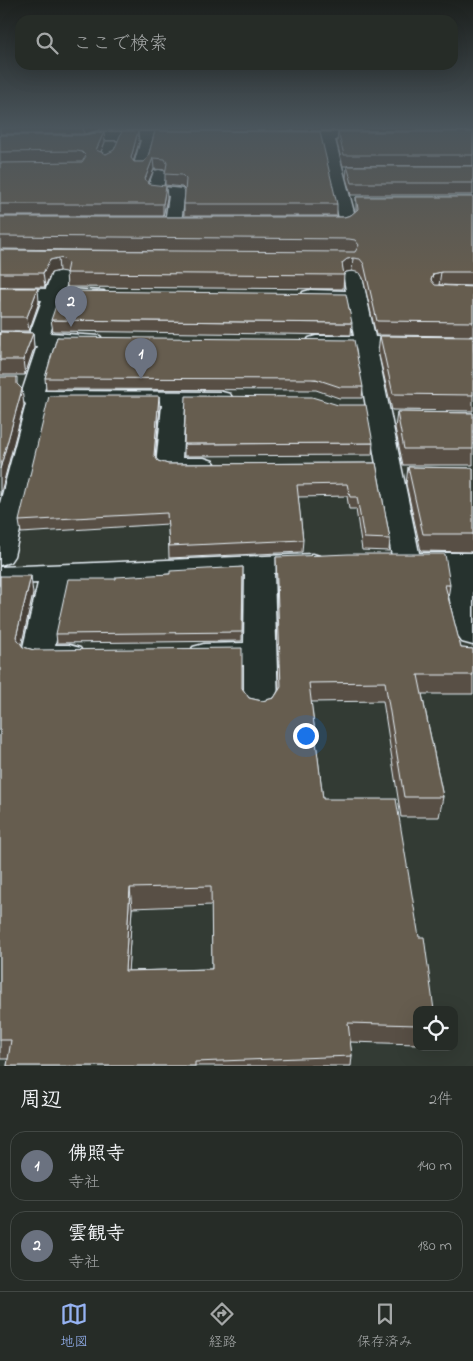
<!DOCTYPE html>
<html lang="ja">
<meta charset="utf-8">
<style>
:root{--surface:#262c27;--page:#2e342f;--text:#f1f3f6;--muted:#a4a7a7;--line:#424844;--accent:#95b2f1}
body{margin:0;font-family:"Indie Flower","Klee One",sans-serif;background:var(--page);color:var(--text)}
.controls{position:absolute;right:15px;bottom:15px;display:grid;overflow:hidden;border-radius:10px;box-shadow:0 5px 20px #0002}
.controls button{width:45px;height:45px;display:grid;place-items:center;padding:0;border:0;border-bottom:1px solid var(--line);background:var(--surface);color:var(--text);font:25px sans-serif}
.you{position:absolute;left:305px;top:735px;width:18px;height:18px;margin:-12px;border:4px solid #fff;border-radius:50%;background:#1a73e8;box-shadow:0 0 0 8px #1a73e833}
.badge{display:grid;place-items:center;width:32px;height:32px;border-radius:50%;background:var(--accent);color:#fff;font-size:16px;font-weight:700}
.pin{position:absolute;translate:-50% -41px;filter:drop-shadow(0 1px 2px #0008)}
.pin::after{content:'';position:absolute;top:26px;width:18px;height:15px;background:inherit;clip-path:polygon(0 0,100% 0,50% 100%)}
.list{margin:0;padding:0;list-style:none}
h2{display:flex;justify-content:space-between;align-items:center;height:65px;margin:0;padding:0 20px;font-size:21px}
h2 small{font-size:16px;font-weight:400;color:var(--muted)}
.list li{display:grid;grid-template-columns:32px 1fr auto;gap:15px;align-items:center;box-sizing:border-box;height:70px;margin:0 10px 10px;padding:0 10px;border:1px solid var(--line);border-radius:15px}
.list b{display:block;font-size:19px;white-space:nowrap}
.list p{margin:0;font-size:16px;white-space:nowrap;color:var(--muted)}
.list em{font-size:16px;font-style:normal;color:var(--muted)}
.icon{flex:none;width:28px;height:28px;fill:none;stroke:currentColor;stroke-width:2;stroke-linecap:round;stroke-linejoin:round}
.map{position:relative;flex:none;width:473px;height:1066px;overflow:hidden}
.search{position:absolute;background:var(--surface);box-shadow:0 5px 20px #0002;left:15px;right:15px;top:15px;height:55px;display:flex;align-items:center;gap:12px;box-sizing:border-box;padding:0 18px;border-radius:15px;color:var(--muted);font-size:19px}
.sheet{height:225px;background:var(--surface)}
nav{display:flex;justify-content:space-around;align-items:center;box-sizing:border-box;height:70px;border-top:1px solid var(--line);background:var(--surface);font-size:14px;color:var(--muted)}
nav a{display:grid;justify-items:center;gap:2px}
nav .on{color:var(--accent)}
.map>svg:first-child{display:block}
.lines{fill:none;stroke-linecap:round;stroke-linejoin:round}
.minor-casing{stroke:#e8f1f8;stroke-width:3}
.minor{fill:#26332d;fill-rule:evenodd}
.wall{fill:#585045;stroke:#e8f1f8;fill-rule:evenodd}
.shaded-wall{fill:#474138;stroke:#e8f1f8}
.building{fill:#665d50;stroke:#e8f1f8;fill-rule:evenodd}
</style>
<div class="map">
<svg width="473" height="1066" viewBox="0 0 473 1066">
<rect width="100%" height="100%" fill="#333b34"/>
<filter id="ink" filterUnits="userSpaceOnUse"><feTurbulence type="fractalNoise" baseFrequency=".02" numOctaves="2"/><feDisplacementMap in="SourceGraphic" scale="10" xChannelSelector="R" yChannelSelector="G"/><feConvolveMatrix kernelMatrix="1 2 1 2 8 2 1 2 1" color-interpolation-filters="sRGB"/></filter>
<g filter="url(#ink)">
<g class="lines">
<g class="minor-casing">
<path id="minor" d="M99,132h93l7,4 -7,4h-37l-8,28 -2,3h-10l-2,-3 8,-28h-42l-15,4h-84v-8h84z
M285,132l94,1 2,3 -7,4h-39l21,80c-8,12 -35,10 -48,6l-2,-3 2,-3 31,-2 -18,-78 -41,-1 -2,-3 2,-3z
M159,170l5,1 2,3 -3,13 19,2 3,3 -4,30 -2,3h-12l-2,-3 4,-26 -19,-2 -3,-3 7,-20z
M345,229l6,1 2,4 22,103 98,1v12l-96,-1 42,204h54v92l-11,-3 -5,-7 -13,-64h-37l-10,-3 -4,-6 -37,-213 -47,-3 -3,-4 3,-4 7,-2h38l-6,-33 -45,-3 -2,-4 2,-4 7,-2 36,1 -9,-57 2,-4z
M74,230l6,1 2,4 -17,54 39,2 2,4 -2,4 -43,1 -11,33 50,3 3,4 -3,4 -7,2h-36l-13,45 178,1 8,2 3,5 -3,5 -8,2h-37l-3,52h22l9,3 4,5 -4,5c-16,4 -37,4 -53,0l-4,-5 6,-61h-113l-35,151 -4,6 -10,3v-62l26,-99 -6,-6 17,-52 -37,-1v-12h30l12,-33h-42v-12l46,1 20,-54 2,-4z
M313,554l10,3 4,6 -4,6 -10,3 -39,1 4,133 -5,9 -12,3 -12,-3 -5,-9v-41l-40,1 -11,-3 -5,-8 5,-8 11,-3 40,-1 1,-68 -177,7 -13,63h14l11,3 5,8 -5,8c-17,5 -37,5 -54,0l-5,-8 17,-73 -38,2v-18z"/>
</g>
<use href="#minor" class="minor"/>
</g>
<path class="wall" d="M0,127h473v4l-374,-1 -15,4h-84z
M155,131l182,73v12h-153v-12l1,-14 -3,-3 -17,-2v-11l1,-4 -12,-1 -6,14 19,15 -4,18h-163v-81l105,7 -4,10 5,2 33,-12 -5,19v1h10l4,-5z
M338,132h135v34h-130l-6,-23z
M347,166h126v29h-122l-5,-17z
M356,197h117v89l-34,-1 34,2v49l-97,-1 -13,-57 -3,-5 -8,-2 -6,1 -2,3 -1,14 -276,-2 -1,-14 -1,-1 -6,-1 -8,2 -6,14h-45v-37l164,1 -164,-2v-32h344l7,-2 5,-4z
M0,288l39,14 -10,29h-29z
M51,320l301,3 -1,12 -298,-4z
M0,332l33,1 1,15 -9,27h-25z
M380,336l93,1v74l-81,-1 -14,-59z
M57,337l306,50 -1,11h-23l-23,-8 -270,-1 -1,-11z
M160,407l-5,50 3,4 10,3 208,-1 14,76 -1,12 -27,-1 -6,-41h-7l-2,-13 -49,1 5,43 -1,12 -133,6 -1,-34 -147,9 -2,-12z
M397,412l76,1v52h-70l-8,-37z
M373,443l-1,12 -188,1v-12z
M408,467l65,1v84l-52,-1 -15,-67z
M276,557l174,28 -2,13 13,50 12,1v45h-51l21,103 -4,20h-38l-18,-116 -72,1 12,97 94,211v34l-67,-2 2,14 -1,10h-344l1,-7h-8v-483l33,18 -12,52 2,1 11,3 208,38 7,10 13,3 12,-3 5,-9 -3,-114zM212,905v64l-84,2 4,-63z
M243,567l-1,74 -185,2 -1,-9 60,-55z"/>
<path class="shaded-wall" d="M83,127h16v3l-15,4z
M138,131l1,11 -8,27v-11z
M104,132l1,10 -8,19 -1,-11z
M153,158l1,11 -9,21v-11z
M166,186l1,12 -4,18v-12z
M58,258l1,13 -8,2 -6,14 -2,-14 7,-13z
M353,258l-1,13 -6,1 -3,3 -1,-12 5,-4z
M441,272l-2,13 -8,3v-8l2,-6z
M38,288l1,14 -10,29 -2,-14z
M33,333l1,15 -9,27 -2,-15z
M22,389l2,16 -24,91v-27z
M159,396l1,11 -6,59v-11z
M31,576l2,18 -14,62 -3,-19z
M130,888l2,20 -5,82 -2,-19z"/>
<path class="building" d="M122,131h16l-7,27 3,4h10l4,-5 7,-26 165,1 17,72h-153l2,-25 -4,-4 -17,-1 2,-11 -2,-4 -12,-1 -8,21 4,5 17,2 -3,18h-163v-41l82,-1 4,-6 -4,-4 -5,-1 -77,1v-17h83l21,-3 -8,18 10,4 8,-4z
M338,132h135v23h-129z
M347,166h126v17h-121z
M356,197h117v75h-32l-8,2 -2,6 4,5 38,2v35l-96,-1 -13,-57 -4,-5 -7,-1 -6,1 -5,4 2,12 -278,-2 2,-10 -4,-4 -6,-1 -8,2 -7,13h-43v-23l355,2 4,-7 -4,-5 -6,-1 -349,-3v-19h344l7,-2 7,-6z
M0,288h38l-11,29h-27z
M61,291l285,3 6,29 -301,-3z
M0,332l33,1 -10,27h-23z
M380,336l93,1v58l-80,-1z
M57,337l297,3 9,47h-23l-24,-8 -271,-1z
M0,377h17v7l5,5 -22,80z
M49,396h110l-5,59 4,6 10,3 208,-1 14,76 -26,-1 -7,-41h-7l-3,-13 -50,1 6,55 -134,6 -2,-33 -148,8z
M186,396l126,1 26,8h28l7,38 -189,1z
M397,412l76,1v36h-69z
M408,467l65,1v66h-50z
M349,554h96l5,31h-5l16,63 12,1v26h-55l25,122h-39l-19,-115 -76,1 14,116h73l23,138h5l10,73h-17v15l-69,-2 4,33 -157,6v4h-188l4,-26h-11v-464h31l-15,61 7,10 11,3 208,-2v40l7,10 13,3 12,-3 7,-11 -5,-130zM211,886l1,83 -87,2 5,-83z
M243,567l-1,65 -186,2 12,-55h48v-2l54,-3v-3z"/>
</g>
<linearGradient id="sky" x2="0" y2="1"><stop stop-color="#1c201d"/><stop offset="0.46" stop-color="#4a555c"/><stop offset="1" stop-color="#4a555c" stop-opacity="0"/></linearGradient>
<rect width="473" height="276" fill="url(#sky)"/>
</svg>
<div class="controls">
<button><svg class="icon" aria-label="locate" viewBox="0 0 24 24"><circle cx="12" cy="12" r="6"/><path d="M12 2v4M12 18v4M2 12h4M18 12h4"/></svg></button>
</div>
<div class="you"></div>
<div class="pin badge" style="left:141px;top:379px;background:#6b7280">1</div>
<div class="pin badge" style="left:71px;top:327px;background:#6b7280">2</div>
<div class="search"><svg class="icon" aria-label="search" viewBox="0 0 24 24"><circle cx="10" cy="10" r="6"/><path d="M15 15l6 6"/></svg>ここで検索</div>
</div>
<section class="sheet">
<h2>周辺<small>2件</small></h2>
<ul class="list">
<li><span class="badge" style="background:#6b7280">1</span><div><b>佛照寺</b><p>寺社</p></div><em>140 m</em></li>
<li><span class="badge" style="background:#6b7280">2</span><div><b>雲観寺</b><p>寺社</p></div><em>180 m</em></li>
</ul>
</section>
<nav>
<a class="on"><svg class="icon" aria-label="map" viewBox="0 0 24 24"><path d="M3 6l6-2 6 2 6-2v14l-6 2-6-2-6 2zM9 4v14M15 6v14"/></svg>地図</a>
<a><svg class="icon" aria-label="directions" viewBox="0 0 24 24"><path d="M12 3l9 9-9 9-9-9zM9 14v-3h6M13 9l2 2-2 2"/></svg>経路</a>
<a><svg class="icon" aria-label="saved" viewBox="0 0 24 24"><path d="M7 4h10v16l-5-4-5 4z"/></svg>保存済み</a>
</nav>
